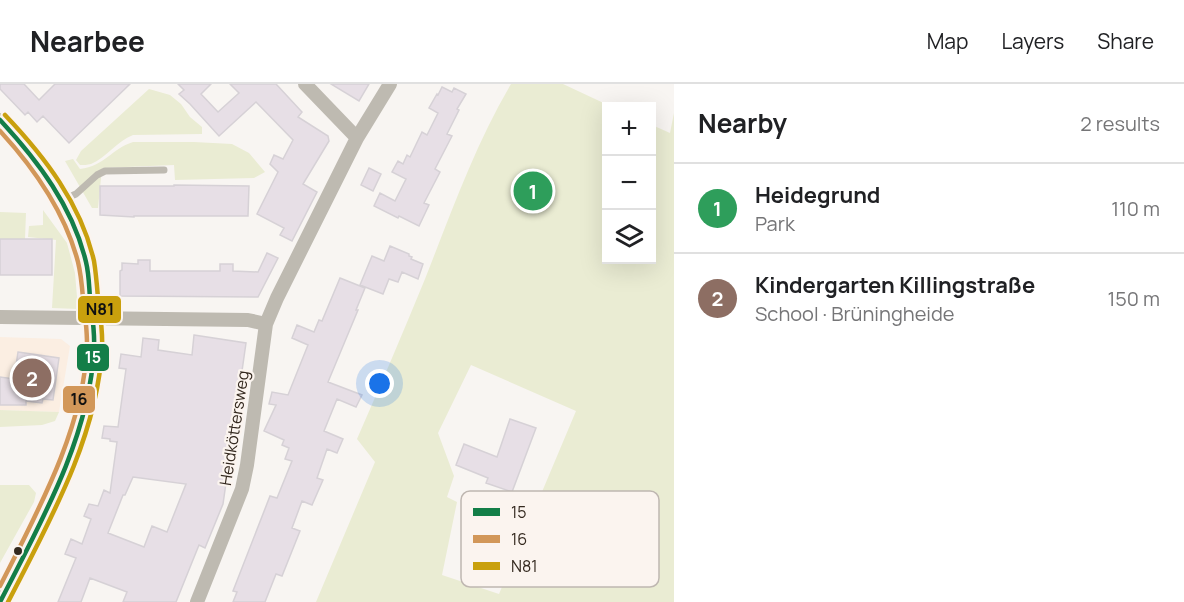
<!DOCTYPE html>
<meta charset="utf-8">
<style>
:root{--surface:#fff;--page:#f6f6f6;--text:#202124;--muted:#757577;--line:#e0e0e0;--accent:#797069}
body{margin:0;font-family:Manrope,sans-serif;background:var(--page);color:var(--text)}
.controls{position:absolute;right:18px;top:18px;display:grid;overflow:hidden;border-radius:0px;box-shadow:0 6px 24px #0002}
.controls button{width:54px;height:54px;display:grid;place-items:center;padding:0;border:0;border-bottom:2px solid var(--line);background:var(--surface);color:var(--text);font:30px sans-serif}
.you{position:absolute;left:380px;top:300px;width:21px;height:21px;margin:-15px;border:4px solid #fff;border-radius:50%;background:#1a73e8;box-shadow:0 0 0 9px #1a73e833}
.badge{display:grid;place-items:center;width:39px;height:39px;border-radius:50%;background:var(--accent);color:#fff;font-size:20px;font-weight:700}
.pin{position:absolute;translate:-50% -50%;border:3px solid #fff;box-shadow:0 2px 6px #0006}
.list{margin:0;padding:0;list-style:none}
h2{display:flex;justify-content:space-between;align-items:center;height:78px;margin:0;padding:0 24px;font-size:26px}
h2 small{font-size:20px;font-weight:400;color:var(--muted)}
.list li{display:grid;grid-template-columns:39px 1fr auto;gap:18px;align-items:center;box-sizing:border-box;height:90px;padding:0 24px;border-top:2px solid var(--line)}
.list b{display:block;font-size:22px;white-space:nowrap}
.list p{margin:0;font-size:20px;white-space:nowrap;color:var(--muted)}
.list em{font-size:20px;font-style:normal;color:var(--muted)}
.icon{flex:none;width:33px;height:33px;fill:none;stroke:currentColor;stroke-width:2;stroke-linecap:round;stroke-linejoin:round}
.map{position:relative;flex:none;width:674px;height:518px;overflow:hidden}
header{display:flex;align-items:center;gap:36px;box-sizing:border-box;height:84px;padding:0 30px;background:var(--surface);border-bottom:2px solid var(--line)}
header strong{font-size:28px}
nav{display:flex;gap:33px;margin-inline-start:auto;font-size:21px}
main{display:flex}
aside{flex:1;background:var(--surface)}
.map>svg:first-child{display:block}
.built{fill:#fbeee2}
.green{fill:#eaecd3;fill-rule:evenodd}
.building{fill:#e7dfe6;stroke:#d6d1d6;stroke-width:1.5;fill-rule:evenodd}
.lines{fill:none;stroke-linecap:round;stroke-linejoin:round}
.service{stroke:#bebab1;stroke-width:7}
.minor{stroke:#bebab1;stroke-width:14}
.bus-1-casing{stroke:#fbf4ef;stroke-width:9}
.bus-2-casing{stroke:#fbf4ef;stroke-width:9}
.bus-3-casing{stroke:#fbf4ef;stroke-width:9}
.bus-1{stroke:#137e48;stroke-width:4.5}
.bus-2{stroke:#d29759;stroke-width:4.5}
.bus-3{stroke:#c9a00d;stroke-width:4.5}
.bus-dot{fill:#34291f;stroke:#fbf4ef;stroke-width:2}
.labels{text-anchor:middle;stroke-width:4.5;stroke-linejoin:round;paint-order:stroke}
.street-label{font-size:16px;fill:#34291f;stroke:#fbf4ef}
.key{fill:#fbf4ef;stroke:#bfb7b1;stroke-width:1.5}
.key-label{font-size:16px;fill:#34291f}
.line-badge{stroke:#fbf4ef;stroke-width:2}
.badge-label{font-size:16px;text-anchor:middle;font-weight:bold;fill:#fff}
.pale-badge-label{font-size:16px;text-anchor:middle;font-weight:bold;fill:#111}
</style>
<header>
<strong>Nearbee</strong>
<nav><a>Map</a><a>Layers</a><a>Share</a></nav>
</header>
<main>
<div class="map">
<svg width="674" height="518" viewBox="0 0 674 518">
<rect width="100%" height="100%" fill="#f8f5f2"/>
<path class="built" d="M0,253l61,2 9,7 -11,66 -59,-2z"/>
<path class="green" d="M511,0h52l47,22h-4v154h46v-135l18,8 4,-20v489h-358l59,-140 -18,-23c23,-53 46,-106 68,-160 26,-66 50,-134 86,-195zM471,281l105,46 -77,183 -57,-19 15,-73 -10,-5 7,-21 -16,-43z
M149,5l21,6 11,9 9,13 12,10v7l-69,1c-16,6 -27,23 -42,29 -4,1 -7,1 -11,1l-4,-5 5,-9z
M133,58h61l38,2 17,9 16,19 -11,6 -79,2 -1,-15 -72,3 -4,40h-6l-27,-47 8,-2 7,10c25,-3 31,-20 53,-27z
M43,126l24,33 8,30 3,36 -26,-1 4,-68 -28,-3 1,-11 14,-1z
M0,128l26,1 -1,26h-25z
M0,326l59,2 -4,9 -13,4 -42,2z
M0,401h29l7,8 -2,9 -34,61z"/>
<path class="building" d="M0,0h24l15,16 16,-16h75l-61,59 -26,-27 -6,6 -9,-10 -3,3 -25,-26z
M178,0h33l-10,10 17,18 21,-19 -9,-9h46l26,28 -4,5 30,19 1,5 -26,43 14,8 -25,49 -12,-6 4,-7 -27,-14 21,-42 -8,-8 4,-9 9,4 10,-19 -37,-38 -37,34 -29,-32 -11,-10 5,-4z
M331,0h38l-10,17z
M442,3l10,5 2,-4 12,6 -9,15 2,1 -12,24 5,2 -17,33 5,3 -16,31 5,2 -10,21 -20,-10 -1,2 -24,-12 6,-13 15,8 11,-22 -14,-7 6,-11 5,3 4,-9 3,2 12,-25 5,3 11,-22 -9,-5 8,-14 1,1z
M369,84l12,6 -8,17 -12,-6z
M174,101l75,1 -1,30h-114v1l-34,-2v-29h74z
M0,155h52v36h-52z
M390,162l19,8v2l3,1 -1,2 12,5 -5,15 -16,-7 -4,10 -9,-3 -6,15 -23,-9 12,-29 12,5z
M267,169l11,5 -20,39 -138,-1v-25l2,-1v-7l16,1v-4h12v11h70v-7h13v7l25,1z
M340,194l25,10 -9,22h2l-30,72 34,13 -6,12 -19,-8 -13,32 19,8 -6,14 -10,-4 -10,29 6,2 -11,25 -10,-4 -10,27 8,3 -18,45 -6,-2 -11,28h-32l4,-10 -4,-1 37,-95 7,2 15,-37 -7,-2 4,-11 -7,-3 2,-5 -20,-9 12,-26 -7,-1 3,-12 16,3 20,-50 -16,-7 5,-13 17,7 5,-12 3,1z
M194,251l52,8 -23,161 -18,44 -6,-3 -23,57h-53l4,-10 -37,-14 -9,24h-23l18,-44 -11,-4 6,-15 11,5 9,-25 -7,-3 5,-12 9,2 6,-16 6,3 7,-51 -7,-1v-2l-8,-1 2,-12 14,1 8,-58 -7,-1 2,-14 20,3 2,-19 16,2 -1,10 34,5zM133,393l53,7 -19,48 -15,-6 -8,21 -36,-14 15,-38h2z
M18,268l41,6 -6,42 -10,-1 -1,4 -16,-2v4h-26v-28l14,2z
M510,335l26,9 -24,64 -26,-9 2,-5 -32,-13 8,-21 33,13z"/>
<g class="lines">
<path class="service" d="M62,116l14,-6 21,-19 8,-4 59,-1"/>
<path class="minor" d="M305,0l52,54
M0,36c40,41 72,86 86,142 2,10 3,21 4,32 2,19 6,39 4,59 -7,87 -55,172 -94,249
M0,233l248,3 18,4
M197,518l45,-113 5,-24 19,-141 11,-26 80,-160 33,-54"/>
<g class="bus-1-casing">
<path id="bus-1" d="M0,36c38,41 73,87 86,142 3,12 3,24 4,36 2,17 5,33 4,50 -4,89 -54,176 -94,254"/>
</g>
<g class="bus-2-casing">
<path id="bus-2" d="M0,47c35,38 65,81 78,131 3,12 4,24 5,36 2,15 4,30 4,46 -2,82 -50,169 -87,242"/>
</g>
<g class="bus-3-casing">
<path id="bus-3" d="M5,31c40,42 76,89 89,146 2,12 3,25 4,37 2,16 5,33 4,49 -4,90 -54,177 -94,255"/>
</g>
<use href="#bus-1" class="bus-1"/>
<use href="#bus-2" class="bus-2"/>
<use href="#bus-3" class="bus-3"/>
</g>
<circle class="bus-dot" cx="18" cy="467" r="5"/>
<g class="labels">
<g class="street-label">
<text transform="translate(234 344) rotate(-81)" y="6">Heidköttersweg</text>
</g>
</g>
<rect x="461" y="407" width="198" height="96" rx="9" class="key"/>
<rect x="473" y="424" width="27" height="8" fill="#137e48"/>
<rect x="473" y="451" width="27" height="8" fill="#d29759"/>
<rect x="473" y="478" width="27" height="8" fill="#c9a00d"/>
<g class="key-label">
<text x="511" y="434">15</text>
<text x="511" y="461">16</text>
<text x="511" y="488">N81</text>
</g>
<g class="line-badge">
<rect x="77" y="211" width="45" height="29" rx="6" fill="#c9a00d"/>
<rect x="76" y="259" width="34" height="29" rx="6" fill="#137e48"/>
<rect x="62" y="301" width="34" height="29" rx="6" fill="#d29759"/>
</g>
<g class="badge-label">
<text x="93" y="279">15</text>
</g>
<g class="pale-badge-label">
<text x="100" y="231">N81</text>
<text x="79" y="321">16</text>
</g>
</svg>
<div class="controls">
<button>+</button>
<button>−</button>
<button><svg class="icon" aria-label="layers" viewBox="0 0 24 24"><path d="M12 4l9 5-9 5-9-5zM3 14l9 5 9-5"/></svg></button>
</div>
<div class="you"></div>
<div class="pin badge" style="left:533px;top:107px;background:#2e9e5b">1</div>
<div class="pin badge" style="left:32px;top:294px;background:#8d6e63">2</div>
</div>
<aside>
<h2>Nearby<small>2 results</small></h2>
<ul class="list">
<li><span class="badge" style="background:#2e9e5b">1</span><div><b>Heidegrund</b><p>Park</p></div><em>110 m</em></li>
<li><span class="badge" style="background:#8d6e63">2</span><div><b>Kindergarten Killingstraße</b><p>School · Brüningheide</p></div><em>150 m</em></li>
</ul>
</aside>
</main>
